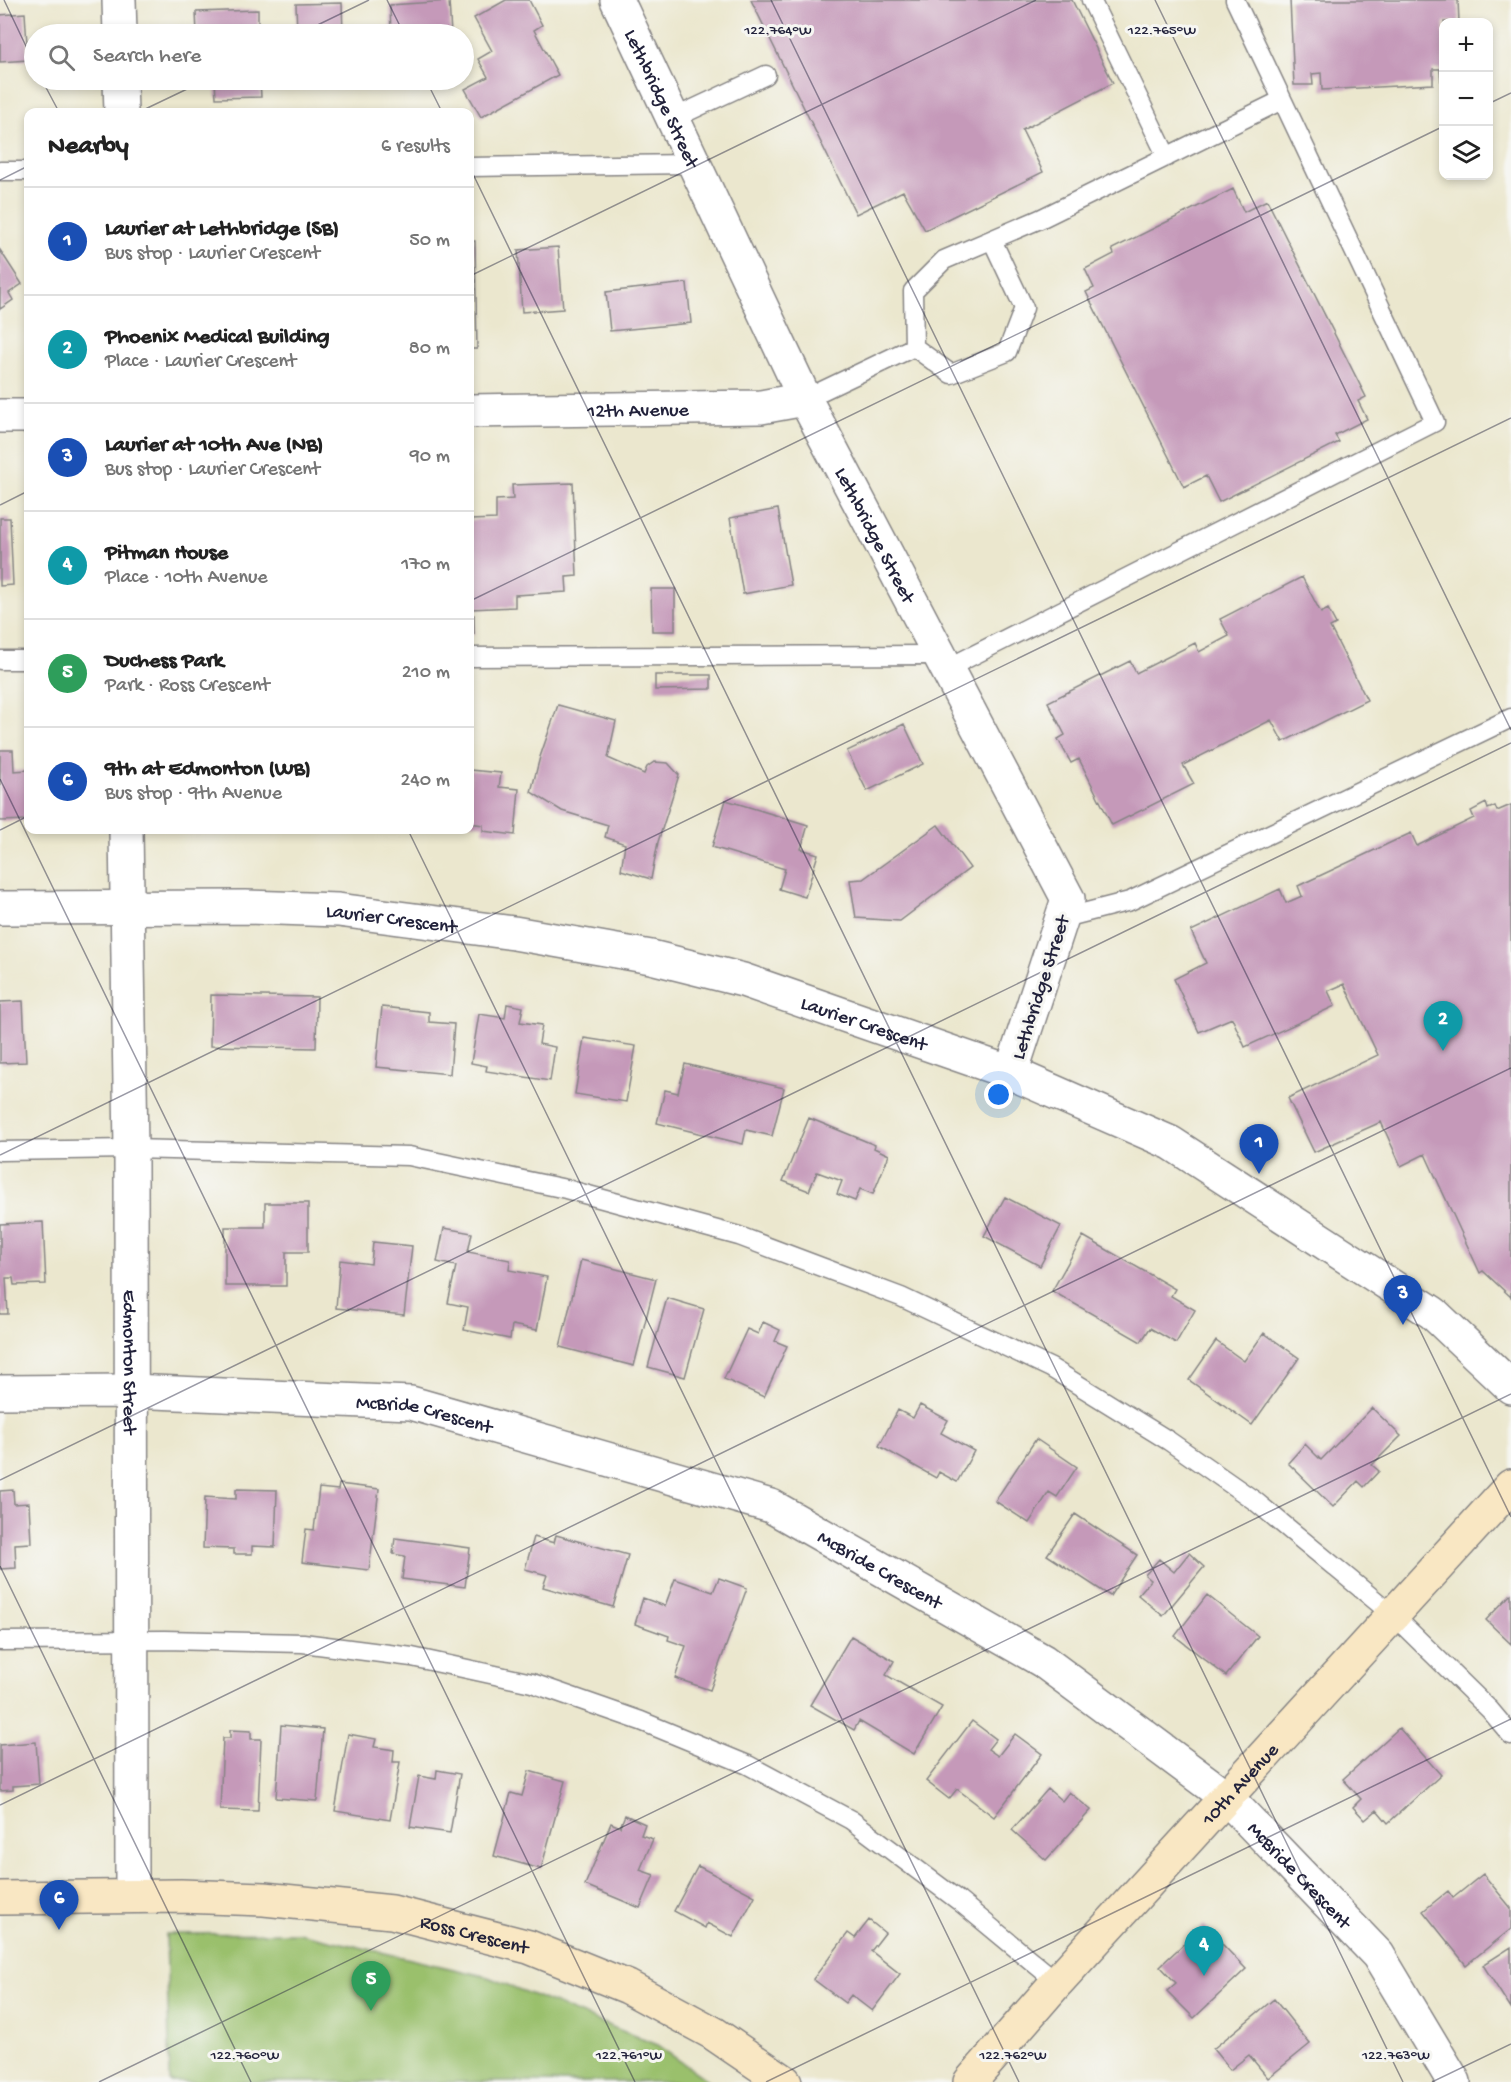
<!DOCTYPE html>
<meta charset="utf-8">
<style>
:root{--surface:#fff;--page:#f6f6f6;--text:#222;--muted:#767676;--line:#e0e0e0;--accent:#c8321e}
body{margin:0;font-family:"Gochi Hand",sans-serif;background:var(--page);color:var(--text)}
.controls{position:absolute;right:18px;top:18px;display:grid;overflow:hidden;border-radius:12px;box-shadow:0 3px 9px #0003}
.controls button{width:54px;height:54px;display:grid;place-items:center;padding:0;border:0;border-bottom:2px solid var(--line);background:var(--surface);color:var(--text);font:30px sans-serif}
.you{position:absolute;left:999px;top:1095px;width:21px;height:21px;margin:-15px;border:4px solid #fff;border-radius:50%;background:#1a73e8;box-shadow:0 0 0 9px #1a73e833}
.badge{display:grid;place-items:center;width:39px;height:39px;border-radius:50%;background:var(--accent);color:#fff;font-size:20px;font-weight:700}
.pin{position:absolute;translate:-50% -50px;filter:drop-shadow(0 2px 3px #0008)}
.pin::after{content:'';position:absolute;top:32px;width:21px;height:18px;background:inherit;clip-path:polygon(0 0,100% 0,50% 100%)}
.list{margin:0;padding:0;list-style:none}
h2{display:flex;justify-content:space-between;align-items:center;height:78px;margin:0;padding:0 24px;font-size:26px}
h2 small{font-size:20px;font-weight:400;color:var(--muted)}
.list li{display:grid;grid-template-columns:39px 1fr auto;gap:18px;align-items:center;box-sizing:border-box;height:108px;padding:0 24px;border-top:2px solid var(--line)}
.list b{display:block;font-size:22px;white-space:nowrap}
.list p{margin:0;font-size:20px;white-space:nowrap;color:var(--muted)}
.list em{font-size:20px;font-style:normal;color:var(--muted)}
.icon{flex:none;width:33px;height:33px;fill:none;stroke:currentColor;stroke-width:2;stroke-linecap:round;stroke-linejoin:round}
.map{position:relative;flex:none;width:1511px;height:2082px;overflow:hidden}
.search{position:absolute;background:var(--surface);box-shadow:0 3px 9px #0003;left:24px;top:24px;width:450px;height:66px;display:flex;align-items:center;gap:15px;box-sizing:border-box;padding:0 21px;border-radius:33px;color:var(--muted);font-size:22px}
.panel{position:absolute;background:var(--surface);box-shadow:0 3px 9px #0003;left:24px;top:108px;width:450px;height:726px;border-radius:12px}
.map>svg:first-child{display:block}
.green{fill:#9ac06c;stroke:#5e7154;stroke-width:1.5}
.building{fill:#c599b9}
.lines{fill:none;stroke-linecap:round;stroke-linejoin:round}
.lane-casing{stroke:#868484;stroke-width:21}
.street-casing{stroke:#868484;stroke-width:36}
.secondary-casing{stroke:#868484;stroke-width:36}
.lane{stroke:#fff;stroke-width:18}
.street{stroke:#fff;stroke-width:33}
.secondary{stroke:#f9e7c3;stroke-width:33}
.ticks{fill:none;stroke:#22223b;stroke-width:1.5;stroke-opacity:0.45}
.labels{text-anchor:middle;stroke-width:6;stroke-linejoin:round;paint-order:stroke}
.street-label{font-size:20px;fill:#22223b;stroke:#f6f6f2}
.ticks-label{font-size:15px;text-anchor:middle;fill:#22223b;stroke:#f6f6f2;stroke-width:6;stroke-linejoin:round;paint-order:stroke}
</style>
<div class="map">
<svg width="1511" height="2082" viewBox="0 0 1511 2082">
<rect width="100%" height="100%" fill="#f6f6f2"/>
<filter id="ink" filterUnits="userSpaceOnUse"><feTurbulence type="fractalNoise" baseFrequency=".0167" numOctaves="2"/><feDisplacementMap in="SourceGraphic" scale="12" xChannelSelector="R" yChannelSelector="G"/><feConvolveMatrix kernelMatrix="1 2 1 2 8 2 1 2 1" color-interpolation-filters="sRGB"/></filter>
<filter id="wash" filterUnits="userSpaceOnUse"><feTurbulence type="fractalNoise" baseFrequency=".008" numOctaves="4" result="noise"/><feDisplacementMap in="SourceGraphic" scale="24" xChannelSelector="R" yChannelSelector="G"/><feGaussianBlur stdDeviation="1.35" result="paint"/><feColorMatrix in="noise" values="0 0 0 0 0 0 0 0 0 0 0 0 0 0 0 0 0 1.4 0 .05"/><feComposite in="paint" operator="in"/></filter>
<g filter="url(#wash)">
<rect width="100%" height="100%" fill="#ebe7ce"/>
<path class="green" d="M299,1933l189,44 169,68 53,37h-540l-4,-148z"/>
<g id="blocks">
<path class="building" d="M506,0h23l13,25 -8,5 24,45 -77,42 -16,-28 23,-12 -10,-18 14,-8 -18,-33z
M751,0h321l41,83 -91,47 21,42 -118,58 -22,-39 -47,23z
M1290,0h168l1,22h-15v59h-3l-1,-12h-7v15l-111,6 -1,-17 -9,1 1,11h-19z
M449,1l2,33h-60l-1,-29z
M342,3l1,31h-46l-1,-30z
M258,10v24h-61l-1,-22z
M25,13l3,47 -28,2v-47z
M215,80h45l1,17 -45,1z
M1233,189l11,23 23,-12 99,197 -8,4 9,18 -32,16 4,7 -120,60 -13,-26 -22,11 -98,-195 8,-4 -9,-19 29,-15 -2,-5z
M470,241h5l2,108h-7z
M558,247l5,62 -41,3 -4,-62z
M0,250l22,34 -13,9 4,7 -13,9z
M687,283l4,40 -81,8 -4,-39z
M573,483l4,93 -11,1 1,15 -52,3v12l-45,2v-89l26,-1v-19l17,-1 -1,-14z
M778,509l13,76 -48,9 -13,-76z
M0,518h10l3,67 -13,1z
M1302,577l19,36 7,-4 8,15 -6,3 37,73 -84,42 -12,-22 -88,45 11,19 -82,41 -33,-66 -8,4 -13,-24 7,-4 -17,-33 82,-41 6,12 59,-30 4,9 30,-16 -9,-17z
M651,589h24v42h-23z
M470,615h4v19h-4z
M655,675h56v14l-56,1z
M558,705l58,16 -8,37 36,16 3,-7 7,-5 14,1 11,12 -21,67 -7,37 -30,-9 4,-26 -20,-7 3,-12 -46,-14 -31,-19 9,-35z
M904,724l19,40 -56,27 -20,-40z
M0,750h13l1,21 14,-1v50l-28,1z
M470,770l31,3 -2,14 20,2 -4,46 -32,-4v-6l-13,-2z
M726,800l82,25 -7,24 17,5 -13,43 -26,-8 6,-20 -73,-22z
M1486,803l2,6 7,-3 2,5 14,-6v492l-28,-26 -3,2 -55,-119 -24,12 -20,-44 -67,30 -26,-54 90,-43 -34,-71 -16,7 7,15 -90,41 -13,-29 -33,14 -25,-53 32,-16 -15,-32 89,-42 6,14 16,-7 -4,-10 113,-53 6,13 57,-28 -3,-7z
M938,825l32,43 -70,53 -44,-3 -6,-38 13,-1z
M211,995l106,2 -1,51 -106,-2z
M23,1001l3,61 -26,1v-61z
M507,1004l16,3 -3,15 22,3 -3,19 16,3 -5,34 -64,-10 1,-5 -16,-3 8,-49 26,4z
M382,1007l47,5v10l25,2 -4,50 -74,-7z
M584,1038l52,8 -10,56 -51,-8z
M685,1064l99,24 -12,48 -26,-6 -3,14 -86,-21 8,-33 13,3z
M809,1118l66,27 -1,3 15,7 -16,39 -13,-5 -5,12 -18,-7 5,-13 -25,-9 -8,19 -26,-10z
M1005,1197l56,29 -21,40 -56,-30z
M265,1203h43v49h-22v34h-61v-59h40z
M43,1222l3,62 -32,1 -1,-7h-7l2,36h-8v-90z
M444,1228l28,5 -4,19 42,8 -1,10 38,7 -10,53 -25,-5 -2,14 -46,-9 4,-23 -20,-4 8,-37 -19,-4z
M1083,1236l92,53 -4,7 24,14 -19,33 -26,-15 -9,14 -89,-51z
M373,1242l39,4 -8,69 -68,-7 4,-48 31,4z
M581,1260l75,19 -22,87 -74,-19z
M667,1298l37,11 -19,68 -37,-10z
M763,1322l17,8 -5,11 12,5 -23,51 -40,-18 23,-50 11,5z
M1264,1333l35,25 -47,67 -63,-45 27,-39 28,20z
M920,1405l28,15 -7,13 33,18 -17,31 -18,-10 -3,6 -57,-32 19,-36 15,8z
M1372,1408l29,28 -29,29 7,6 -15,16 -6,-6 -25,26 -45,-44 17,-19 16,16z
M1036,1439l41,28 -20,30 -8,-5 -20,31 -34,-22z
M339,1484l40,5 -10,81 -67,-8 4,-33 8,1 5,-42 19,2z
M236,1489l41,1 -2,57 -23,-1v8h-18v-5l-31,-1 2,-51 31,2z
M13,1490l1,14 15,-1 2,40 -16,1 1,24 -16,1v-78z
M1075,1514l62,41 -27,41 -63,-41z
M556,1535l72,20 -15,52 -70,-20 4,-12 -22,-6 9,-32 20,6z
M395,1538l75,10 -5,39 -63,-8 3,-23 -12,-2z
M1189,1553l15,14 -41,49 -25,-21 13,-15 -6,-5 14,-16 15,13z
M719,1578l28,10 -37,102 -35,-12 11,-32 -18,-6 1,-4 -34,-12 8,-26 22,8 10,-27 38,13z
M1511,1594v50l-25,-24z
M1207,1595l51,41 -32,40 -51,-40z
M851,1636l43,25 -8,14 56,32 -28,47 -55,-33 -5,9 -44,-25z
M972,1721l24,18 -8,10 10,7 17,-22 27,20 -48,63 -37,-28 -8,10 -23,-18z
M281,1725l42,4 -6,72 -41,-3z
M1399,1728l42,47 -53,48 -11,-13 -12,10 -12,-13 8,-8 -18,-20z
M230,1730l21,1v8h10l-3,72 -38,-1 3,-72h7z
M348,1734l28,5 -2,8 20,3 -1,12h7l-10,58 -55,-9z
M36,1742l3,42 -26,2v4l-13,1v-46z
M437,1770l23,4 -10,59 -40,-6 9,-51 17,3z
M529,1771l36,10 -24,88 -47,-13 17,-63 11,3z
M1048,1789l14,12 7,-9 22,18 -45,50 -34,-30z
M625,1815l20,9 -4,11 12,4 -13,31 14,5 -14,33 -55,-23 26,-62 9,4z
M698,1866l57,30 -22,41 -26,-14 -2,5 -31,-17z
M1483,1874l28,34v21l-45,36 -43,-54 25,-20 5,7z
M869,1920l16,13 -14,18 29,23 -28,37 -21,-16 -6,8 -32,-24 35,-46 7,5z
M1204,1925l42,44 -52,49 -27,-27 9,-8 -16,-17z
M1511,1947v62l-28,-44z
M1274,1999l36,45 -42,34 -19,-23 -19,15 -17,-21z"/>
</g>
</g>
<g filter="url(#ink)">
<use href="#blocks" fill-opacity="0" stroke="#868484" stroke-width="1.5"/>
<g class="lines">
<g class="lane-casing">
<path id="lane" d="M1091,0l76,157
M672,119l94,-44
M470,167l223,-3
M0,171h28
M914,347l37,27 56,-22 17,-44 -32,-68
M805,399l109,-52 -1,-56 31,-31 96,-41 242,-119
M470,657l468,-2
M0,660h28
M946,669l489,-247 -200,-422
M1060,919l70,-18 381,-183
M0,1151l131,-2 278,7 157,33 173,47 162,61 150,71 118,73 86,60 138,114 97,95 21,25
M0,1641l165,-1 138,3 109,14 120,26 109,38 107,44 103,55 108,81 98,81"/>
</g>
<g class="street-casing">
<g id="street">
<path d="M119,0l1,34"/>
<path id="s1" d="M617,0l188,399 263,500 -57,174"/>
<path d="M120,80l1,32"/>
<path id="s2" d="M470,411l291,-4 44,-8"/>
<path d="M0,416h28"/>
<path id="s3" d="M126,830l5,319 1,747"/>
<path id="s4" d="M0,908l245,-1 93,3 176,23 137,24 92,23 268,93 160,70 262,170 78,74"/>
<path id="s5" d="M0,1392l131,-1 280,12 360,103 272,155 183,136 152,158 76,127"/>
</g>
</g>
<g class="secondary-casing">
<g id="secondary">
<path id="s6" d="M0,1898l181,-2 83,3 128,13 137,35 99,40 85,46 72,49"/>
<path id="s7" d="M970,2082l87,-100 454,-496"/>
</g>
</g>
<use href="#lane" class="lane"/>
<use href="#street" class="street"/>
<use href="#secondary" class="secondary"/>
</g>
</g>
<path class="ticks" d="M4,0l30,63M387,0l17,34M771,0l740,1517M1155,0l356,730M299,34l70,-34M42,80l17,32M426,80l16,32M1488,104l23,-11M139,112l67,-32M470,168l933,1914M0,180l28,-14M470,276l566,-276M0,505l28,-14M470,601l974,-475M0,779l635,1303M0,830l28,-14M408,830l611,1252M0,1155l1511,-737M0,1480l1511,-737M0,1566l251,516M0,1805l1511,-737M99,2082l1412,-688M766,2082l745,-363M1432,2082l79,-38"/>
<g class="labels">
<g class="street-label">
<text dy="7" stroke="none"><textPath href="#s1" startOffset="108">Lethbridge Street</textPath></text>
<text dy="7" stroke="none"><textPath href="#s2" startOffset="168">12th Avenue</textPath></text>
<text dy="7" stroke="none"><textPath href="#s1" startOffset="594">Lethbridge Street</textPath></text>
<text dy="7" stroke="none"><textPath href="#s4" startOffset="392">Laurier Crescent</textPath></text>
<text transform="translate(1039 987) rotate(-72)" y="7">Lethbridge Street</text>
<text dy="7" stroke="none"><textPath href="#s4" startOffset="878">Laurier Crescent</textPath></text>
<text dy="7" stroke="none"><textPath href="#s3" startOffset="532">Edmonton Street</textPath></text>
<text dy="7" stroke="none"><textPath href="#s5" startOffset="426">McBride Crescent</textPath></text>
<text dy="7" stroke="none"><textPath href="#s5" startOffset="912">McBride Crescent</textPath></text>
<text dy="7" stroke="none"><textPath href="#s7" startOffset="402">10th Avenue</textPath></text>
<text dy="7" stroke="none"><textPath href="#s5" startOffset="1434">McBride Crescent</textPath></text>
<text dy="7" stroke="none"><textPath href="#s6" startOffset="478">Ross Crescent</textPath></text>
</g>
</g>
<g class="ticks-label">
<text x="778" y="34">122.764°W</text>
<text x="1162" y="34">122.765°W</text>
<text x="245" y="2059">122.760°W</text>
<text x="629" y="2059">122.761°W</text>
<text x="1013" y="2059">122.762°W</text>
<text x="1396" y="2059">122.763°W</text>
</g>
</svg>
<div class="controls">
<button>+</button>
<button>−</button>
<button><svg class="icon" aria-label="layers" viewBox="0 0 24 24"><path d="M12 4l9 5-9 5-9-5zM3 14l9 5 9-5"/></svg></button>
</div>
<div class="you"></div>
<div class="pin badge" style="left:1259px;top:1174px;background:#1a4fb4">1</div>
<div class="pin badge" style="left:1443px;top:1051px;background:#0f9aa8">2</div>
<div class="pin badge" style="left:1403px;top:1325px;background:#1a4fb4">3</div>
<div class="pin badge" style="left:1204px;top:1976px;background:#0f9aa8">4</div>
<div class="pin badge" style="left:371px;top:2011px;background:#2e9e5b">5</div>
<div class="pin badge" style="left:59px;top:1930px;background:#1a4fb4">6</div>
<div class="search"><svg class="icon" aria-label="search" viewBox="0 0 24 24"><circle cx="10" cy="10" r="6"/><path d="M15 15l6 6"/></svg>Search here</div>
<section class="panel">
<h2>Nearby<small>6 results</small></h2>
<ul class="list">
<li><span class="badge" style="background:#1a4fb4">1</span><div><b>Laurier at Lethbridge (SB)</b><p>Bus stop · Laurier Crescent</p></div><em>50 m</em></li>
<li><span class="badge" style="background:#0f9aa8">2</span><div><b>Phoenix Medical Building</b><p>Place · Laurier Crescent</p></div><em>80 m</em></li>
<li><span class="badge" style="background:#1a4fb4">3</span><div><b>Laurier at 10th Ave (NB)</b><p>Bus stop · Laurier Crescent</p></div><em>90 m</em></li>
<li><span class="badge" style="background:#0f9aa8">4</span><div><b>Pitman House</b><p>Place · 10th Avenue</p></div><em>170 m</em></li>
<li><span class="badge" style="background:#2e9e5b">5</span><div><b>Duchess Park</b><p>Park · Ross Crescent</p></div><em>210 m</em></li>
<li><span class="badge" style="background:#1a4fb4">6</span><div><b>9th at Edmonton (WB)</b><p>Bus stop · 9th Avenue</p></div><em>240 m</em></li>
</ul>
</section>
</div>
